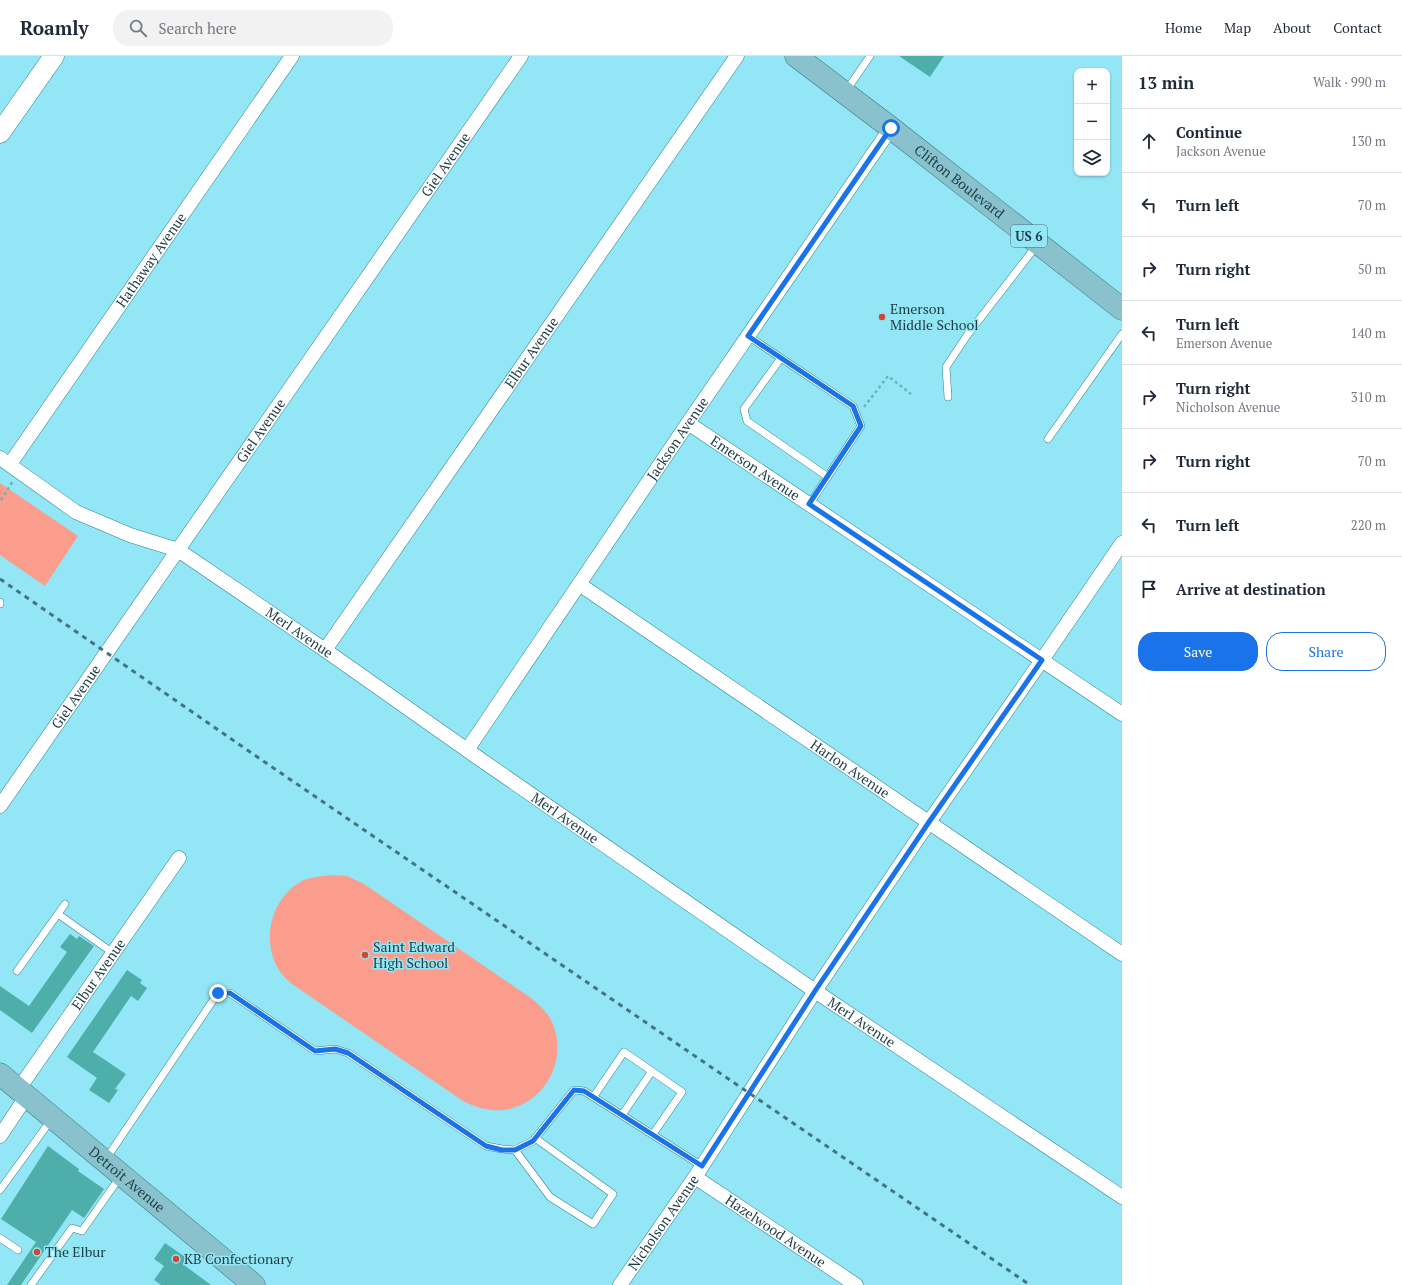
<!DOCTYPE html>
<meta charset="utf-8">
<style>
:root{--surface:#fff;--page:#f2f2f3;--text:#1f2937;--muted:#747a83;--line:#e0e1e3;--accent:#1a73e8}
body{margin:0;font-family:"PT Serif",serif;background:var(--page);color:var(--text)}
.controls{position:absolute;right:12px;top:12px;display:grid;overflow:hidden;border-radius:8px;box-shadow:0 1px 3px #0004}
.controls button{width:36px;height:36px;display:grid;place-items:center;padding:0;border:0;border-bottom:1px solid var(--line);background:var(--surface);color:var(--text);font:20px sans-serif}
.stop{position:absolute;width:12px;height:12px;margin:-9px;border:3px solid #1a73e8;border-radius:50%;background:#fff}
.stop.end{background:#1a73e8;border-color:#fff;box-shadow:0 1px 4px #0008}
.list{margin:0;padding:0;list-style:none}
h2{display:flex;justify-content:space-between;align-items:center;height:52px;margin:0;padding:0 16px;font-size:17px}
h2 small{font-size:13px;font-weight:400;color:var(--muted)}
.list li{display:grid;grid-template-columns:26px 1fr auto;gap:12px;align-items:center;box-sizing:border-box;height:64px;padding:0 16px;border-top:1px solid var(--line)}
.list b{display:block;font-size:15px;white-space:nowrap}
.list p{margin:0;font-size:13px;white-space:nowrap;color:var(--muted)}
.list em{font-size:13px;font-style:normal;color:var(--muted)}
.actions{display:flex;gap:8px;padding:12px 16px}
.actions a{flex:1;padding:9px 0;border:1px solid var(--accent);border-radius:16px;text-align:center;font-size:14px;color:var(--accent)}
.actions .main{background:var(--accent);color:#fff}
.icon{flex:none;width:22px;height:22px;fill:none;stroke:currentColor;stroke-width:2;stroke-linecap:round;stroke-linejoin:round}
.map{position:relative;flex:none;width:1122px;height:1229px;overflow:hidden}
header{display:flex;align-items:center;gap:24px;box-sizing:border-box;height:56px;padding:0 20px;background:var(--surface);border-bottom:1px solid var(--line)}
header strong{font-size:19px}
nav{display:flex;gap:22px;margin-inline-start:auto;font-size:14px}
.search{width:280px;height:36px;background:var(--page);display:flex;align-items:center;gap:10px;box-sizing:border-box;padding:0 14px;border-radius:16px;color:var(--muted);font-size:15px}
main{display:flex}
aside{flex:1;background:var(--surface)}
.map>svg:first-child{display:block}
.green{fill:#fa9d8c}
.building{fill:#4eafaa}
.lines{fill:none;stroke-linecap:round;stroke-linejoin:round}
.lane-casing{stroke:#2c8291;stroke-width:8}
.street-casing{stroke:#2c8291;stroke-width:15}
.secondary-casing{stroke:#2c8291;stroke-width:21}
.primary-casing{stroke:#307987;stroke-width:23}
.path{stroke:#6eb1be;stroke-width:2.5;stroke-dasharray:3 3;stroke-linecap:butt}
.lane{stroke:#fff;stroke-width:7}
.street{stroke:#fff;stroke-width:14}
.secondary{stroke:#fff;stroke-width:20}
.primary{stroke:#89c2cc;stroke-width:22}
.rail{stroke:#43757f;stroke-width:3;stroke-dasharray:5 5;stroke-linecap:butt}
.route{stroke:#1a73e8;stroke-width:5}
.poi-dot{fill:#d24632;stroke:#93e6f5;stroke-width:1.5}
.labels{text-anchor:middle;stroke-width:3;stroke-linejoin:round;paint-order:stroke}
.shield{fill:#93e6f5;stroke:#40707a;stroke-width:1}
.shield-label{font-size:13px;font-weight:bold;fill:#1c3e45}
.street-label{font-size:14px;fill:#1c3e45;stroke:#93e6f5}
.poi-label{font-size:14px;fill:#1c3e45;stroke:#93e6f5;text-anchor:start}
</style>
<header>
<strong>Roamly</strong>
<div class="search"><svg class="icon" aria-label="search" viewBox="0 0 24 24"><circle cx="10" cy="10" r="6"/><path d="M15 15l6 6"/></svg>Search here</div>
<nav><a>Home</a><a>Map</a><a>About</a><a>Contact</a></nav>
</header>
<main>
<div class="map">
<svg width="1122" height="1229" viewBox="0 0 1122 1229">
<rect width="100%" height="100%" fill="#93e6f5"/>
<path class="green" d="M0,427l78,53 -33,50 -45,-31z
M332,819l15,1 17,8 167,114c6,5 14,12 19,20 18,33 2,76 -34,89 -18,7 -37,2 -53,-6l-171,-117c-4,-4 -8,-7 -11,-11 -21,-29 -11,-75 21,-92 9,-4 20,-5 30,-6z"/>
<path class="building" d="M899,0h45l-14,21z
M70,878l7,5 2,-3 15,10 -62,87 -32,-23v-24l29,20 38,-54 -7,-5z
M127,914l15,10 -2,3 7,5 -9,13 -7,-5 -38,56 33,22 -11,15 3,1 -9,13 -20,-13 8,-12 -30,-21z
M48,1090l31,23 -1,2 26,18 -20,29 -12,-8 -51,75h-14l29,-43 -35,-23z
M165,1187l23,16 -4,6 27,20h-50l-7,-5 10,-14 -10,-7z"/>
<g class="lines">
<g class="lane-casing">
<path id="lane" d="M846,35l24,-35
M748,280l105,70 8,20 -52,79
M781,302l-37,51 3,12 81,56
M948,341l-2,-30 22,-33 69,-89
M1048,383l74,-105
M0,546v2
M58,858l55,39
M17,915l48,-67
M594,1040l30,-44 58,40 -29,42
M622,1059l30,-44
M515,1094l35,47 43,27 20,-30 -78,-56
M106,1103l112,-166h12l85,58 20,-2 13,4 138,93 16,3 13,1 18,-9 41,-51 10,1 118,75
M0,1134l51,-70
M0,1182l18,12
M31,1229l41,-57 10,3 38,-54"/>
</g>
<g class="street-casing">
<g id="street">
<path id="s1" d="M688,367l434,291"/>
<path id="s2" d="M0,402l76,54 54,23 48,15 147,100 152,107 338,234 307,206"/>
<path id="s3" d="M10,408l282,-408"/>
<path id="s4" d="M579,528l543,370"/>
<path id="s5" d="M325,594l412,-594"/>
<path id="s6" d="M467,694l221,-327 203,-295"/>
<path id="s7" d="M0,750l521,-750"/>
<path id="s8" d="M18,1034l161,-232"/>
<path d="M0,1080l26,-39"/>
<path id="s9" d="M695,1121l161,108"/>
<path id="s10" d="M620,1229l75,-108 120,-186 114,-169 113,-162 80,-117"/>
</g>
</g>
<g class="secondary-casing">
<path id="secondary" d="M0,77l54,-77"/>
</g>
<g class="primary-casing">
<g id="primary">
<path id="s11" d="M796,0l95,72 231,181"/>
<path id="s12" d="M0,1018l254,211"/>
</g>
</g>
<path class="path" d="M864,351l24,-31 23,18
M1,444l12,-19"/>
<use href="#lane" class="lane"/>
<use href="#street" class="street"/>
<use href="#secondary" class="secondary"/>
<use href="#primary" class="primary"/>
<path class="rail" d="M0,523l253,175 777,531"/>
</g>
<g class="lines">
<path class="route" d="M218,937h12l85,58 20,-2 13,4 138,93 16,4h13l18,-9 41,-51 10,1 118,75 113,-175 114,-169 113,-162 -233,-156 52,-78 -8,-20 -105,-70 143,-208"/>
</g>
<g class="poi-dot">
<circle cx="882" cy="261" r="4"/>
<circle cx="365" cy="899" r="4"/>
<circle cx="37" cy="1196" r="4"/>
<circle cx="176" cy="1203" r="4"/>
</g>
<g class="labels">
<rect class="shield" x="1011" y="169" width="36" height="22" rx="3"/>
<g class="shield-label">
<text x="1029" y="185">US 6</text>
</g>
<g class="street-label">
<text dy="5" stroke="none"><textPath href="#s7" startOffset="781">Giel Avenue</textPath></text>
<text dy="5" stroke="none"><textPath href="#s11" startOffset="206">Clifton Boulevard</textPath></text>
<text dy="5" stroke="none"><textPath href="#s3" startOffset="248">Hathaway Avenue</textPath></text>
<text dy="5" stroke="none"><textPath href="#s5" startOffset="362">Elbur Avenue</textPath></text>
<text dy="5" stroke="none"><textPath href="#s7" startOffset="457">Giel Avenue</textPath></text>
<text dy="5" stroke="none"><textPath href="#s6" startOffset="376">Jackson Avenue</textPath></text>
<text dy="5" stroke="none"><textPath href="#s1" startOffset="81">Emerson Avenue</textPath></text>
<text dy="5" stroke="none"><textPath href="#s2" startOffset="349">Merl Avenue</textPath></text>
<text dy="5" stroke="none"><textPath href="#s7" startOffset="133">Giel Avenue</textPath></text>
<text dy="5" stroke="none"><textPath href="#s4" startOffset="328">Harlon Avenue</textPath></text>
<text dy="5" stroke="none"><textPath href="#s2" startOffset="673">Merl Avenue</textPath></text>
<text dy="5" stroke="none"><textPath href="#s8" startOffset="141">Elbur Avenue</textPath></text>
<text dy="5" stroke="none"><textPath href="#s2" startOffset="1033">Merl Avenue</textPath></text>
<text dy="5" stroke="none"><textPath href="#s12" startOffset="165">Detroit Avenue</textPath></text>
<text dy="5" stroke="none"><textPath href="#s10" startOffset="76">Nicholson Avenue</textPath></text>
<text dy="5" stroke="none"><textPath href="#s9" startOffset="97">Hazelwood Avenue</textPath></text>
</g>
<g class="poi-label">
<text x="890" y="258">Emerson<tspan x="890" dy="16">Middle School</tspan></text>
<text x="373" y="896">Saint Edward<tspan x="373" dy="16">High School</tspan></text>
<text x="45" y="1201">The Elbur</text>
<text x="184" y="1208">KB Confectionary</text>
</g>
</g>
</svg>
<div class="controls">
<button>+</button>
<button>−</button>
<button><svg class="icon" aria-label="layers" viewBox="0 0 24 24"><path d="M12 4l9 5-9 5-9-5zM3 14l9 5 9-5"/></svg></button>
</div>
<div class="stop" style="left:891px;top:72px"></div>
<div class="stop end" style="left:218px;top:937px"></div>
</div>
<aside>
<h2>13 min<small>Walk · 990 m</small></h2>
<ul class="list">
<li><svg class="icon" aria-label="ahead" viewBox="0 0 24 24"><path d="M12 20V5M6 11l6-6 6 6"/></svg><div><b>Continue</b><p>Jackson Avenue</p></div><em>130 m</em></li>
<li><svg class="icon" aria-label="left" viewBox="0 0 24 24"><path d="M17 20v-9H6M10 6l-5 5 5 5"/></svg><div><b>Turn left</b></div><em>70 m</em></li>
<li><svg class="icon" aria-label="right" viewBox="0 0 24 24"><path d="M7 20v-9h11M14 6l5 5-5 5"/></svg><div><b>Turn right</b></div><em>50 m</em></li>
<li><svg class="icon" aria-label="left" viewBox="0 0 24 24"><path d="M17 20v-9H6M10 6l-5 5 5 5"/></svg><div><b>Turn left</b><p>Emerson Avenue</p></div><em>140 m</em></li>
<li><svg class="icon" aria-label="right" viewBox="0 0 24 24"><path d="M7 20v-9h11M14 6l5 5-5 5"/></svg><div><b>Turn right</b><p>Nicholson Avenue</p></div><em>310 m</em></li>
<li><svg class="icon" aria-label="right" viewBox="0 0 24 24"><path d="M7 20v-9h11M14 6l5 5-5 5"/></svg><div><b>Turn right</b></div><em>70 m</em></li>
<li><svg class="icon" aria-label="left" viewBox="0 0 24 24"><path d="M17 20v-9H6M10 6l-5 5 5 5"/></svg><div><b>Turn left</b></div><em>220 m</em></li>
<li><svg class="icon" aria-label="arrive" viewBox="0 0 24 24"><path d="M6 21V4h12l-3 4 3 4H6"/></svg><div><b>Arrive at destination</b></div></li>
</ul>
<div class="actions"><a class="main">Save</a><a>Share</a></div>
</aside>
</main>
